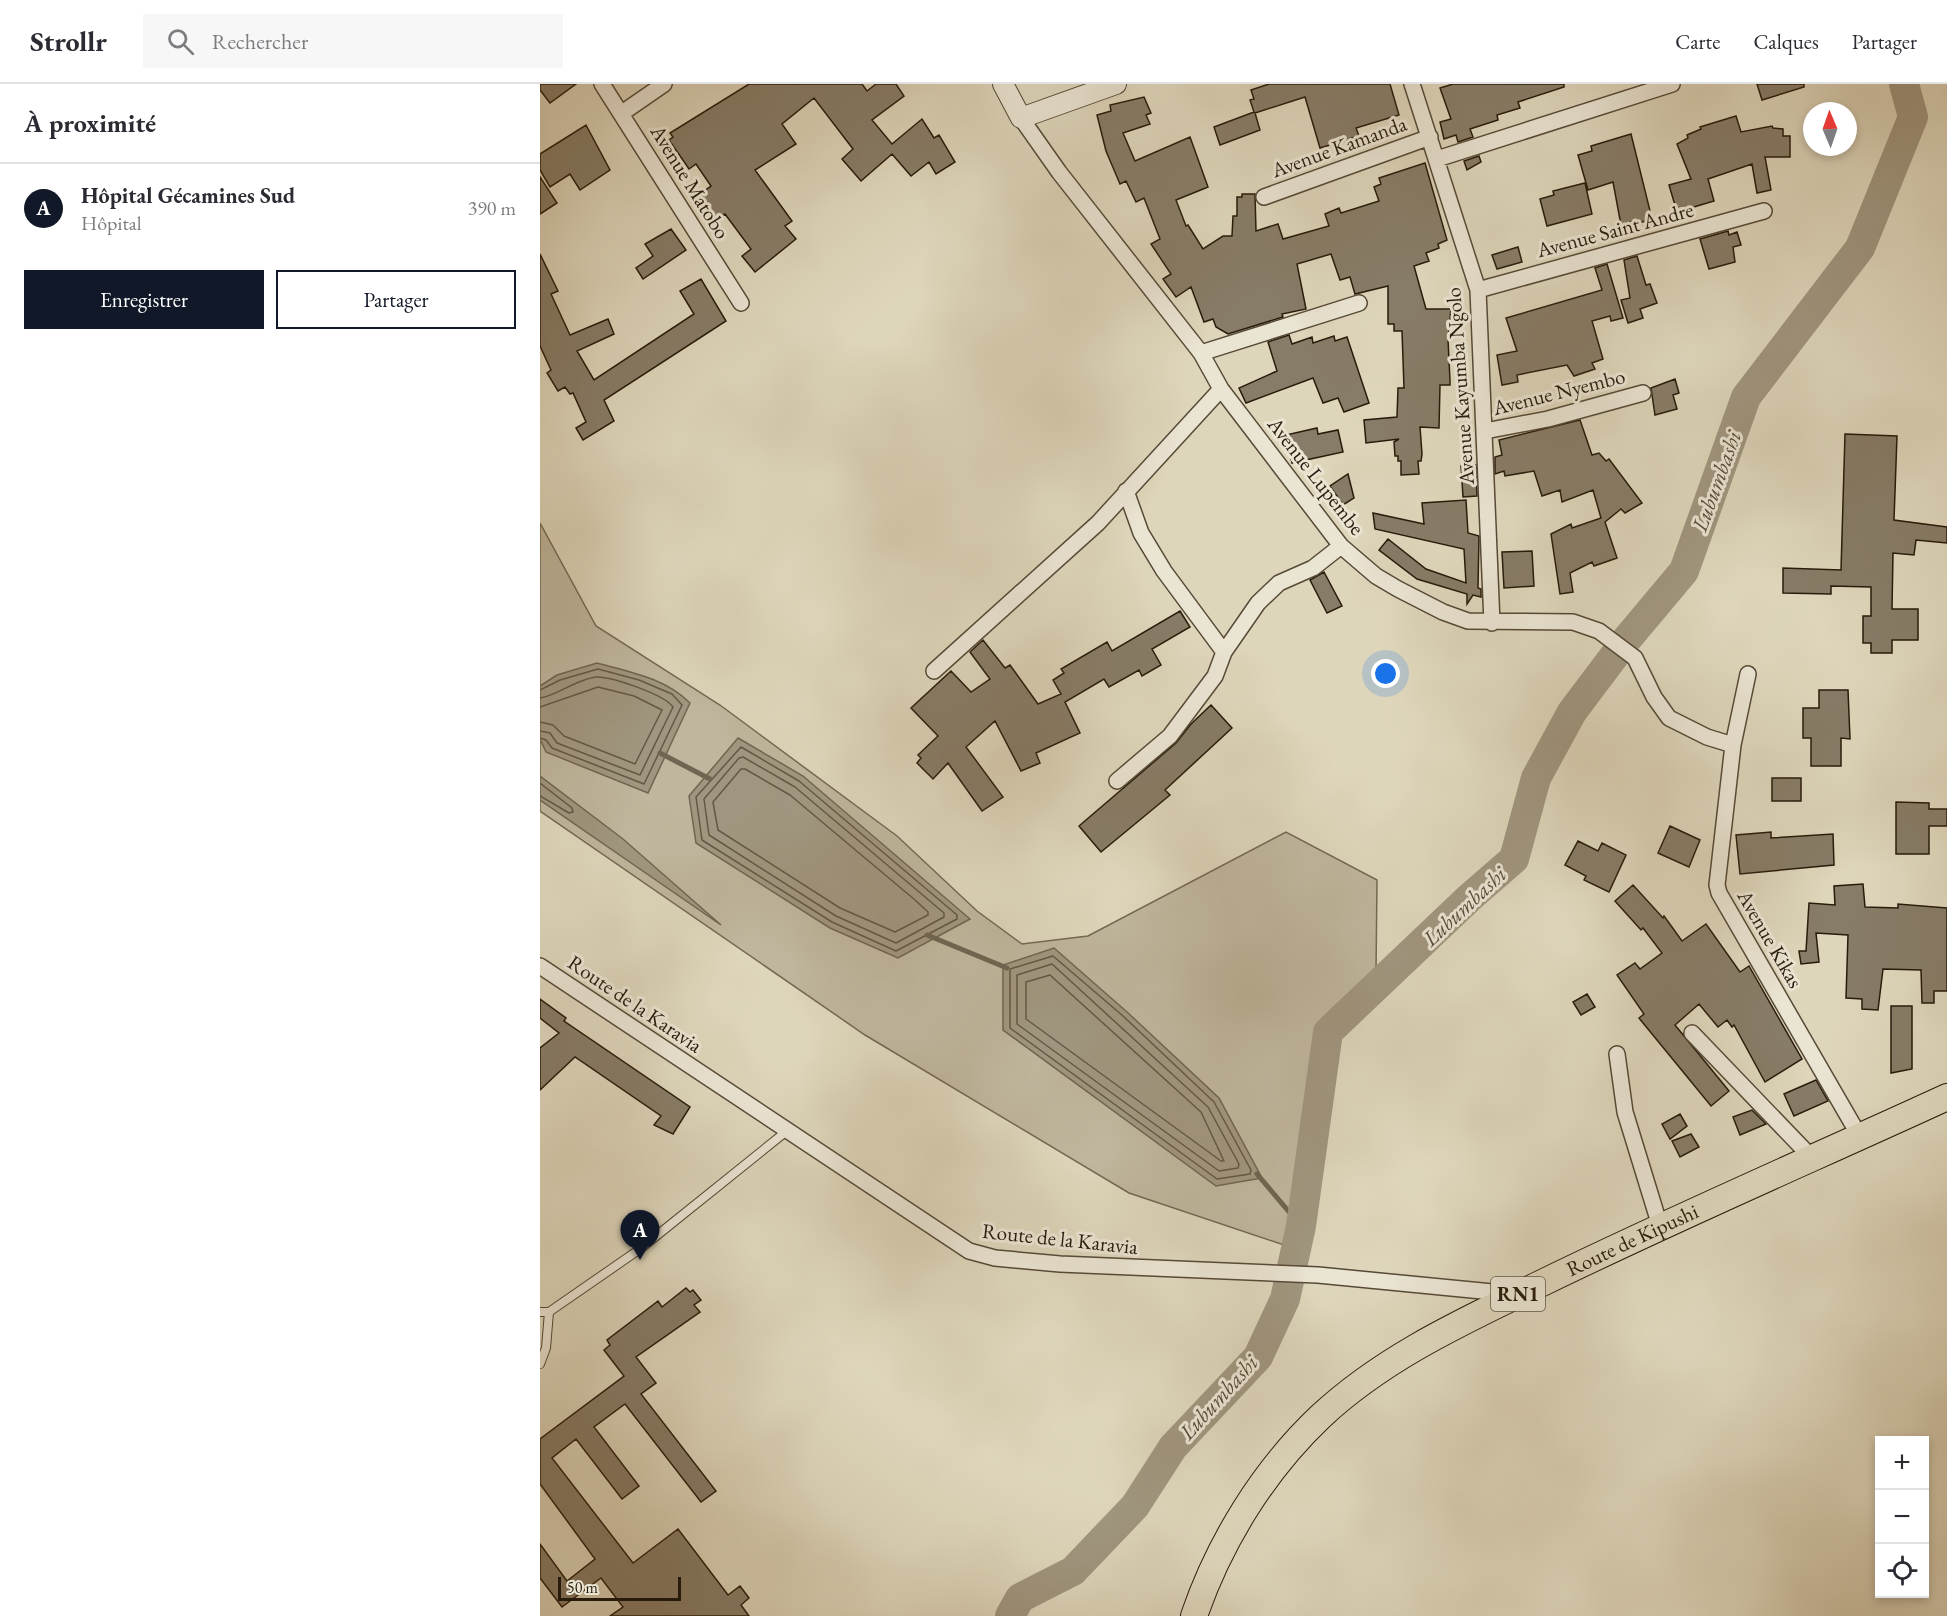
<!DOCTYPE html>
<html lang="fr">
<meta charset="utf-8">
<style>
:root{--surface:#fff;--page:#f7f7f7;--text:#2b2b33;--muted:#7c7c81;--line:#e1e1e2;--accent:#111827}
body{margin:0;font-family:"EB Garamond",serif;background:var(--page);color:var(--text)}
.controls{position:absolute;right:18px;bottom:18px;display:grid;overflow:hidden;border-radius:0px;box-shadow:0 3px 9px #0003}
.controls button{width:54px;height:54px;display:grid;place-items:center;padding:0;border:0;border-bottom:2px solid var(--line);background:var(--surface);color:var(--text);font:30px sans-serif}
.compass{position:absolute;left:1263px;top:18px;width:54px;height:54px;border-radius:50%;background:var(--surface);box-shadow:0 3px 9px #0003;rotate:358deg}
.scale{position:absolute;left:18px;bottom:15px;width:123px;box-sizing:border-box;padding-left:6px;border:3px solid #281b0b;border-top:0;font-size:16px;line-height:21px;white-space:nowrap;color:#281b0b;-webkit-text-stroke:4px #eae4d3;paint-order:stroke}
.you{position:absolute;left:846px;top:590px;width:21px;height:21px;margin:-15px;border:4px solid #fff;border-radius:50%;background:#1a73e8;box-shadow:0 0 0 9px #1a73e833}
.badge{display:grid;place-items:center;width:39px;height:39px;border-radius:50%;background:var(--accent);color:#fff;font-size:20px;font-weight:700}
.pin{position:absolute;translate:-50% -50px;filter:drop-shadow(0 2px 3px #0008)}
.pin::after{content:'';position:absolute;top:32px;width:21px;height:18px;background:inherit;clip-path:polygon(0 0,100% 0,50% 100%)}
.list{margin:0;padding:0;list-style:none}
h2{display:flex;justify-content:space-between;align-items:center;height:78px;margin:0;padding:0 24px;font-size:26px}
h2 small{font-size:20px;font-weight:400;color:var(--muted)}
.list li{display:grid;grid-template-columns:39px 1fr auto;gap:18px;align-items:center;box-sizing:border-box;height:90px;padding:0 24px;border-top:2px solid var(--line)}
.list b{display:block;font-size:22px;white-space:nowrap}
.list p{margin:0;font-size:20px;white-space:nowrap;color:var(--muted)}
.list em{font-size:20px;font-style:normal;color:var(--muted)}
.actions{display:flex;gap:12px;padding:18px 24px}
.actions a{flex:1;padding:14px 0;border:2px solid var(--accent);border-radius:0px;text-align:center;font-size:21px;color:var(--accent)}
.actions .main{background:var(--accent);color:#fff}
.icon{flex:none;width:33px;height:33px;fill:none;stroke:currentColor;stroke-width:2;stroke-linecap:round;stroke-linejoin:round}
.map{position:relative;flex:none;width:1407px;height:1532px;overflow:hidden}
header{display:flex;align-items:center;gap:36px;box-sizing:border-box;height:84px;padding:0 30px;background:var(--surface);border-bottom:2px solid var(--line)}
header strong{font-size:28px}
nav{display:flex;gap:33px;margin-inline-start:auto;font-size:21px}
.search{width:420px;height:54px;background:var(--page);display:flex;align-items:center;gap:15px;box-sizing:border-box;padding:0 21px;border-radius:0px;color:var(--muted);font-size:22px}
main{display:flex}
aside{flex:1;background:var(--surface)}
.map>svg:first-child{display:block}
.green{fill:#bfb69d;stroke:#746854;stroke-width:1.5}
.water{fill:#a0967f;stroke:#706551;stroke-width:1.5}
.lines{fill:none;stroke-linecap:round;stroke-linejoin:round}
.shore{stroke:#645845;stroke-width:1.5}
.stream{stroke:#706551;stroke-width:5}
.river{stroke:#a0967f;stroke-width:30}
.building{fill:#877c67;stroke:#281b0b;stroke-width:1.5}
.service-casing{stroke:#564a37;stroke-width:10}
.minor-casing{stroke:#564a37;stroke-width:18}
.tertiary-casing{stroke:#564a37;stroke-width:22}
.trunk-casing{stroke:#281b0b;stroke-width:28}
.service{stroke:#eae4d3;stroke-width:8}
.minor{stroke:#eae4d3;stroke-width:15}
.tertiary{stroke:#eae4d3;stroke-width:20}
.trunk{stroke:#ded6bb;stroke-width:26}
.labels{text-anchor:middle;stroke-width:6;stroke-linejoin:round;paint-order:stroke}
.shield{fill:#eae4d3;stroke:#625747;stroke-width:1.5}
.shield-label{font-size:20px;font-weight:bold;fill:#281b0b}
.street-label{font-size:21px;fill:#281b0b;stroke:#eae4d3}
.water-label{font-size:22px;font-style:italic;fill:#584c39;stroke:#eae4d3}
</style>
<header>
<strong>Strollr</strong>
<div class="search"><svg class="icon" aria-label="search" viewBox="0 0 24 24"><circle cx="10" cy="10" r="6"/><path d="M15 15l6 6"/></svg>Rechercher</div>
<nav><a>Carte</a><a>Calques</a><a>Partager</a></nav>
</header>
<main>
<aside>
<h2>À proximité<small></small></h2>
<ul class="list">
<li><span class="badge">A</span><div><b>Hôpital Gécamines Sud</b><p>Hôpital</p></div><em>390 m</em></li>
</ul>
<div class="actions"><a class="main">Enregistrer</a><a>Partager</a></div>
</aside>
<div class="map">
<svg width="1407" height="1532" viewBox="0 0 1407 1532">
<rect width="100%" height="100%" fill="#ded6bb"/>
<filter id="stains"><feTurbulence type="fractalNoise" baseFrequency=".00333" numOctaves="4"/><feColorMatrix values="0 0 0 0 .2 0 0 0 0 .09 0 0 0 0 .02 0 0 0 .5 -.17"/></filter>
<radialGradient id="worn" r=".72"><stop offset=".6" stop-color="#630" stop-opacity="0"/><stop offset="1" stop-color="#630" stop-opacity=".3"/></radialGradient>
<path class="green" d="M0,439l56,103 124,79 177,131 80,75 45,33 66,-8 198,-104 91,48 -1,93 -51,55 -13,121 -25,97 -158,-53 -264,-158 -325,-224z"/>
<path class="water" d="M57,579c33,9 68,15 93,40l-42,90 -102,-41 -6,-13v-53l17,-11z
M198,654l65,38 167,143 -72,39 -68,-30 -134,-85 -7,-47z
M0,692l83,63 98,86 -181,-125z
M514,864l73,64 92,86 43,80 -46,8 -213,-156v-65z"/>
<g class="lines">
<path class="shore" d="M0,606l20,-10 38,-11 41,11 33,14 10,11 -38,79 -92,-36 -6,-8 -6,-2
M0,614c14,-1 37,-19 56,-21 15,-1 69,18 77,30l-33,68 -83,-32 -7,-10 -10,-2
M0,623l58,-20 36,9 28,14 -27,54 -71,-28 -11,-11 -13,-3
M201,663l58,34 158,134v4l-61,32 -64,-29 -130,-82 -6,-43z
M203,673l52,30 149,126v4l-48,26 -60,-27 -127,-81 -5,-36 35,-41z
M201,685h4l45,26 125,105 13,12v3l-33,17 -55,-24 -122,-78 -5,-28z
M0,699l32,25 1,4 -4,1 -29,-17
M513,872l70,60 91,86 37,68 -1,4 -33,5 -207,-151v-59z
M512,880l156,143 31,57 -1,4 -19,3 -202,-147v-49z
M510,891l151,137 23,49h-3l-195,-142v-37z"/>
<path class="stream" d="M120,669l50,26
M387,851l80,33
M717,1090l44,52"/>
<path class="river" d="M470,1532l10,-18 53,-27 62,-65 38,-59 85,-90 27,-58 16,-73 27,-194 140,-133 46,-40 22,-81 36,-66 55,-73 57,-68 62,-174 114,-149 53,-131 -9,-33"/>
</g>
<path class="building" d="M0,0h36l-26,19 -10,-13z
M209,0h113l5,7 9,-7h20l8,12 -32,24 20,24 30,-25 12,19 5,-3 16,27 -19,12 -7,-12 -18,14 -19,-22 -31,27 -19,-22 11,-10 -39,-51 -32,26 14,20 -41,26 37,51 -7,5 11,13 -41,33 -13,-16 9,-7 -26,-35 -11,7 -17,-25 14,-10 -15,-22 -7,5 -20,-29 4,-3 -3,-4z
M729,0h121l9,31 -43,13 3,8 -39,12 -15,-51 -50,16 5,17 -40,15 -6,-18 40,-15 -4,-12 4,-1 -3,-9z
M913,0h111v3l-46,15 2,6 -23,7 1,5 -28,9 3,8 -15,5 -2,-7 -12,4 -4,-17 11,-3 -11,-31z
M1217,0h47v3l-42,13z
M604,13l7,16 -5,2 4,9 -27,9 12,28 55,-24 18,50 -32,13 10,26 2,-1 15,24 20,-13h9l1,-20h4v-19h5v-3h13l1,37 22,-7 5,15 46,-13 -4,-12 14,-6 2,5 38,-12 -5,-14 7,-3 -2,-6 46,-15 22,77 -9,4 1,4 -13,5 3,8 -15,5 12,43h25l-3,30 2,42v4h-10l-1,43 -19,-1 2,27 -1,7h-3l1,13 -18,1v-14h-3v-5h-3l-1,-14 5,-3 -33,4 -2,-23 33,-3 1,-29h6l-2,-57h-8v-7h-6v-38l-33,8 -5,-17 -10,3 -9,-26 -34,10 9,45 -24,5 1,3 -55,17 -12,-7 -3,-8 -9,3 -13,-35 -15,10 -13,-18 8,-5 -20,-30 9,-5 -16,-41 -8,4 -10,-21 -6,3 -14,-33 -9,-36 14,-4 -1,-6z
M1196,32l5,16 31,-6 1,2 10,1v7h7v21h-25l6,33 -14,3 -5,-29 -44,15 6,22 -37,11 -8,-27 22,-6 -14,-35 11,-6 -1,-3 14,-6 -1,-2z
M46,41l24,45 -30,20 -10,-16 -20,13 -10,-17v-16z
M1091,50l21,85 -20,6 -1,-3 -10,3 -8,-43 -25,8 -10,-35 14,-4 -1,-5z
M939,72l2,6 -14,8 -3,-9z
M0,93l17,26 -17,11z
M1045,99l7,31 -45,12 -7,-27 14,-4 -1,-4z
M131,145l15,21 -43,29 -7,-11 17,-12 -8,-12z
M1188,147l1,4 8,-3 4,13 -8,2 2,15 -26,7 -9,-30z
M978,163l4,15 -25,7 -5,-14z
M0,170l18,37 -7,3 19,41 38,-16 6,15 -37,17 17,29 100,-66 -14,-23 21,-12 25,42 -122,79 10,21 -31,19 -7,-12 10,-6 -13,-29 -3,1 -5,-7 -7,4 -11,-18 4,-3 -11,-24z
M1097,172l9,29 4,-1 7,19 -17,6 3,9 -15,5 -7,-23 9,-2 -6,-38z
M1067,180l16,54 -12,3 -1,-5 -18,5 11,38 -11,4 3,6 -21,7 -7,-11 -50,10 1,7 -16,3 -5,-30 20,-4 -11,-33 96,-28 -7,-22z
M749,251l3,9 20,-7 1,6 21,-7 1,5 12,-4 22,66 -25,9 -6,-14 -15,5 -10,-25 -67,25 -7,-15 38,-17 -9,-29z
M1135,295l4,14 -6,2 4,14 -22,6 -4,-27z
M1040,336l12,35 7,-2 7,8 3,-2 33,44 -17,10 -4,-4 -16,13 12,36 -23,8 -2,-4 -22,11 3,19 -13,2 -9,-60 20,-10 1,4 29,-10 -8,-28 -31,12 -2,-12 -18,6 -8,-25 -29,5 -1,-5 -9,3v-17l7,-2 -3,-15z
M777,344l1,6 20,-4 5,22 -51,11 -6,-28z
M1305,350l52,2 -3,84 53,7v16l-31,-3 -2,15 -21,-2 -1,56h26v31h-26v13h-21v-10h-8v-27h8v-29l-40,-1v8l-48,-1v-25l58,2z
M936,381l1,31 -14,1 -2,-31z
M808,390l6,24 -11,7 -13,-19z
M926,416l2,33 11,3 -1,52 3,1v8l-8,-2 -6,9v-10l-50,-15 -38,-29 9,-11 38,30 40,14 -2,-34 -89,-20 -2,-16 51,11 -2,-21z
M992,467l2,35 -30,2 -2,-36z
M784,488l18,34 -15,7 -17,-33z
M640,527l10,16 -38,22 9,16 -19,11 -3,-6 -30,17 -5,-8 -39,23 15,31 -44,20 4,10 -19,8 -26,-50 -29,26 37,50 -21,14 -34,-48 -15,16 -16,-16 4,-5 -3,-3 20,-19 -27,-28 40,-37 20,21 19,-13 -20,-27 13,-12 22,28 5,-3 28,39 23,-10 -8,-14 11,-7 -3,-4 46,-27 5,9z
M1279,606h29l2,49 -9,-1v28h-30v-28h-8v-30h16z
M671,621l21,23 -67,62 5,5 -69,57 -22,-26 97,-83 15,-19z
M1232,694h29v23h-29z
M1356,718l33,1v6h18v17h-18v28h-33z
M1130,742l30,14 -11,27 -31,-14z
M1231,748v6l62,-4 1,31 -94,9 -4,-39z
M1038,757l20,10 4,-8 24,12 -17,37 -25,-12 2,-4 -21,-11z
M1323,800l2,23 33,1v-4l49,4v83h-13v12h-12l-1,-33 -38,-1 -5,41 -16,-1v-10l-16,-1 2,-63 -32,-2 3,29 -18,2 -2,-13h7l3,-48 26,2 -1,-19z
M1093,801l30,33 1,-2 18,25 24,-17 34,48 9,-6 53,93 -37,23 -31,-57 -2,2 -5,-7 -9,7 -19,-23 -24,21 54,66 -18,15 -72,-88 5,-4 -27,-39 18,-12 5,6 22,-16 -19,-25 -2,2 -26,-29z
M1047,910l8,13 -14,8 -8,-13z
M0,915l26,19 -2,3 126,86 -17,27 -19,-9 7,-9 -86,-59 -35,33v-42l19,-15 -19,-15z
M1351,922h21v63l-21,4z
M1276,996l12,21 -34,15 -10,-22z
M1212,1026l14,14 -26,11 -7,-18z
M1140,1030l7,12 -17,13 -8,-15z
M1151,1050l8,13 -19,10 -8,-16z
M146,1204l4,4 3,-2 8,10 -7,5 6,7 -64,45 20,26 -15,11 75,97 -15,11 -76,-98 -31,23 45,59 -17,13 -46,-60 -24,19 81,105 45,-34 50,66 12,-9 9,12 -8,7 8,11h-139l13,-9 -22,-29 -39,29 -22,-29v-34l27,37 28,-22 -55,-75v-45l84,-63 -20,-26 6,-5 -3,-5 51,-39 4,6z"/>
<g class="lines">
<g class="service-casing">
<path id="service" d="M0,1228h9l91,-63 148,-119
M0,1280l6,-16 3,-36"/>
</g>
<g class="minor-casing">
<path id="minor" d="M62,0l139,219
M872,0l66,206 14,333
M82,29l42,-29
M481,34l38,54 142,181 20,36 120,157 35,30 22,13 45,23 25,9 105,1 26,9 36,27 19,39 15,21 38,19 26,8
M897,75l235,-75
M724,113l166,-60
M938,206l286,-79
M661,269l158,-50
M945,347l63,-12 95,-26
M586,407l15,42 23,38 60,81
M394,587l164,-148 123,-134
M1208,590l-15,71 -16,140 2,8 141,244
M577,697l53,-45 45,-60 9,-24 34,-49 21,-20 34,-15 28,-22
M0,882l429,285 26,7 65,6 258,11 195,19
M1152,949l121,126
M1077,970l8,58 35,114"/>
</g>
<g class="tertiary-casing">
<path id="tertiary" d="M463,0l18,34 95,-34"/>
</g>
<g class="trunk-casing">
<g id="trunk">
<path id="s1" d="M654,1532c25,-73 69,-145 126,-199 64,-60 144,-96 222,-134 133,-65 270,-124 405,-186"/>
</g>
</g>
<use href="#service" class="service"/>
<use href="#minor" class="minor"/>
<use href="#tertiary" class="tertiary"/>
<use href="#trunk" class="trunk"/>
</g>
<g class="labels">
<rect class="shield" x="951" y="1193" width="54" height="34" rx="4.5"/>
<g class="shield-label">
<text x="978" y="1217">RN1</text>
</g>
<g class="street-label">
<text transform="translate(799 63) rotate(-20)" y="7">Avenue Kamanda</text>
<text transform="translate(150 98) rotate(58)" y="7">Avenue Matobo</text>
<text transform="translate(1075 146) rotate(-15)" y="7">Avenue Saint Andre</text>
<text transform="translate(920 302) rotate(-94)" y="7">Avenue Kayumba Ngolo</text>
<text transform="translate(1019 308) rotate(-14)" y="7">Avenue Nyembo</text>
<text transform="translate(776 392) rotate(52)" y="7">Avenue Lupembe</text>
<text transform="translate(1230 855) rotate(60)" y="7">Avenue Kikas</text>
<text transform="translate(95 920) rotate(34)" y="7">Route de la Karavia</text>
<text transform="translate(520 1155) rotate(6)" y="7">Route de la Karavia</text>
<text dy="7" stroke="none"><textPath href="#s1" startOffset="598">Route de Kipushi</textPath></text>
</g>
<g class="water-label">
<text transform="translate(1176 397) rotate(-70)" y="8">Lubumbashi</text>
<text transform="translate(924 822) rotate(-43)" y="8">Lubumbashi</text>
<text transform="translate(678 1313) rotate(-48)" y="8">Lubumbashi</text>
</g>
</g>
<rect width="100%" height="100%" filter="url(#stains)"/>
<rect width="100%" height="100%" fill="url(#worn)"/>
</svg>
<div class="controls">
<button>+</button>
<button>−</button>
<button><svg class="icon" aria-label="locate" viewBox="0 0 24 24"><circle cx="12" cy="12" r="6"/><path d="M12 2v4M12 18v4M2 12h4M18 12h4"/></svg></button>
</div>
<svg class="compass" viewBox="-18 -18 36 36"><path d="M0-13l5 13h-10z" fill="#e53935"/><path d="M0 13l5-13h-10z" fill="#7c7c81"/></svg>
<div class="scale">50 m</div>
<div class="you"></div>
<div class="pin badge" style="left:100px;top:1176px">A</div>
</div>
</main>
